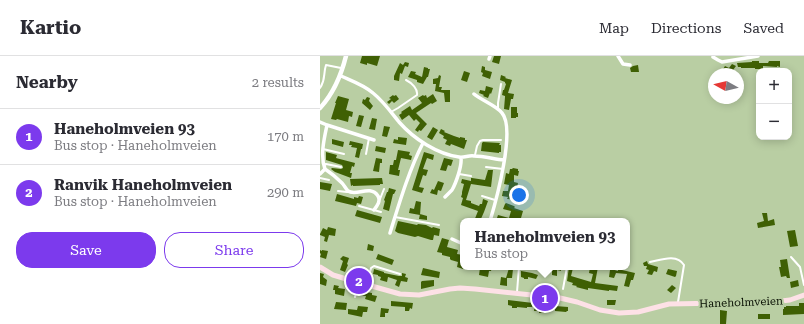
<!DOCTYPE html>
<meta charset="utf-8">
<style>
:root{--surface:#fff;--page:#f2f2f3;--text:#2b2b33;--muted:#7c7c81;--line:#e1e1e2;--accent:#7c3aed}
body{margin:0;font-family:"Roboto Serif",serif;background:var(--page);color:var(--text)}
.controls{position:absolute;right:12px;top:12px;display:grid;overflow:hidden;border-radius:8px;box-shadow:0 2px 10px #0003}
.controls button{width:36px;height:36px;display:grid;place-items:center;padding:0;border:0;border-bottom:1px solid var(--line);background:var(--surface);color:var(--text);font:20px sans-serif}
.compass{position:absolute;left:388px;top:12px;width:36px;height:36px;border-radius:50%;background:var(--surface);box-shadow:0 2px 10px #0003;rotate:278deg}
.you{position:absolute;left:199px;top:139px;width:14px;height:14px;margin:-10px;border:3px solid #fff;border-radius:50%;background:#1a73e8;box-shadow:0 0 0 6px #1a73e833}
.badge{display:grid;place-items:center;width:26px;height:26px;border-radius:50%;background:var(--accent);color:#fff;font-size:13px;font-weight:700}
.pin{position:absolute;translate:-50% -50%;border:2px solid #fff;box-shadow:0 1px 4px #0006}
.popup{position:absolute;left:140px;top:162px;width:170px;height:52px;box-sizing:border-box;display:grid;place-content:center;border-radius:8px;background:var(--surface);filter:drop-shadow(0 1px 3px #0005);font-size:13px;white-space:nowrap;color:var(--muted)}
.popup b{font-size:15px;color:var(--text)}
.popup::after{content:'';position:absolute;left:50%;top:100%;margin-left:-8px;border:8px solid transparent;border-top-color:var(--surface)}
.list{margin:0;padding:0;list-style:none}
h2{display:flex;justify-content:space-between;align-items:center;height:52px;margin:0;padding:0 16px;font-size:17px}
h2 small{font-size:13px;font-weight:400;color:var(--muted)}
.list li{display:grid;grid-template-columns:26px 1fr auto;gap:12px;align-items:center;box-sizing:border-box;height:56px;padding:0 16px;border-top:1px solid var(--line)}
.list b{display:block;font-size:15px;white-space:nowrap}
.list p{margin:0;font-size:13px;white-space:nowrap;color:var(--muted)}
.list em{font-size:13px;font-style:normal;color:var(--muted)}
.actions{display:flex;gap:8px;padding:12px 16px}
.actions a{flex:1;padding:9px 0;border:1px solid var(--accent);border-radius:16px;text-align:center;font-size:14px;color:var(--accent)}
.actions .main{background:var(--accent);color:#fff}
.map{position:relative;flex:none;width:484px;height:268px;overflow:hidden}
header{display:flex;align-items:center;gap:24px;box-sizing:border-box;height:56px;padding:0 20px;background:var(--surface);border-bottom:1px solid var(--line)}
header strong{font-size:19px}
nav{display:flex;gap:22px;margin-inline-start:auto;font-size:14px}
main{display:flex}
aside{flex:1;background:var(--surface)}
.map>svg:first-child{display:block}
.building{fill:#3f6004}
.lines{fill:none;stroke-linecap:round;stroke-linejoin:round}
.service{stroke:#fff;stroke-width:2}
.minor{stroke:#fff;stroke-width:3.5}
.tertiary{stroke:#fff;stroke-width:4.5}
.secondary{stroke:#fde1e6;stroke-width:5}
.labels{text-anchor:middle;stroke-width:4;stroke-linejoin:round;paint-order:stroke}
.street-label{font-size:11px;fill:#091003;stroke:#b9cea3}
</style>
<header>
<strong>Kartio</strong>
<nav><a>Map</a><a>Directions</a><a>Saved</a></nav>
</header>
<main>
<aside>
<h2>Nearby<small>2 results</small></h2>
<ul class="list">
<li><span class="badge">1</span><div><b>Haneholmveien 93</b><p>Bus stop · Haneholmveien</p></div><em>170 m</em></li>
<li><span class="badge">2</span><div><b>Ranvik Haneholmveien</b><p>Bus stop · Haneholmveien</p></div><em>290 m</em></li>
</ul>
<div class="actions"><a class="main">Save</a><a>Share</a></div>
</aside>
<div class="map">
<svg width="484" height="268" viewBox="0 0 484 268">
<rect width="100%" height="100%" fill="#b9cea3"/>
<path class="building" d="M42,0h18l-3,10 -10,-3v2l-7,-2z
M174,0h7l-2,8 -7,-2z
M432,5h7v2h9l1,-2h11v6l-3,-1v1l-14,-1v3h-8v-1h-14v-1h-3l-1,-4 15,-1z
M85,6l4,1 -1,4 -3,-1 -3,8 -2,-1 -1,8 -5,-1v-4l6,-13 3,2z
M412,8l4,2 -6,8h-10l5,-8 4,2z
M318,9l1,7h-8l-1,-4 3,-2z
M162,10l3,1v3l7,2 -2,7 -8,-3 1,-3 -2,-1z
M104,11l4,1v1h2l-2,8h-1l-4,7 -6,-2v-2l-9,-3 3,-6 5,1 -1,2 7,3z
M144,15l6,2 -3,9 -6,-2z
M119,19l2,1 -2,11h3l-1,3h9v12h-5l-1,-9 -9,-2 1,-7h-3v-5l5,-1z
M181,19l5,2 -1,1 7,2 -4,13 6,1 -1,5h-2l-2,11 -5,-1 1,-12v-1l-3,-1 1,-5h1l2,-6 -1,-1v-1l-5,-2z
M166,30l7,2 -2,6 -1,-1 -2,5 -5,-2 1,-1 -5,-2 1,-3 5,1z
M113,38l4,7 -5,3 -1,-1 -15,10 11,11 -6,7 -2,-1 -1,2 -3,-2 5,-7 -4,-4 -2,2 -5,-6 -7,5 -3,-5 3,-2 -1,-1 9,-6 2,4 10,-7 -4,-5 5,-3 1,1 2,-1 1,3z
M73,39l1,1 2,-1 3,4 -5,4 -2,-2 -3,3 -2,-2 4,-3 -2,-1z
M18,40l11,3 -3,11 7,2 -1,5 -3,-1 -1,6 -11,-3 -1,1 -5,-1 5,-16h-1z
M47,41l3,1 -1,3 4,5 -3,4 -8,-7 1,-4 2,1z
M191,51h6v6h1v4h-2v1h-5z
M39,59l5,1 -3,11 -5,-1z
M52,62l5,1 -2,11 -6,-1z
M64,70l6,1 -3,10 -5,-1z
M113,71l5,3 -6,10 -5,-3z
M121,73l4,2 -1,1 10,4 6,2v-1l5,1v2h2l-3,9 -13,-5 -1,2 -5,-2 2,-4 -4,-2 1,-2 -5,-3z
M78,81l9,1 -1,7 -13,-2 1,-4 4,1z
M12,83l12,3 -1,5 -11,-3z
M30,85l13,3 -1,5h-1l-2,9 -4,-1 2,-9 -6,-1 1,-2h-3z
M163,86l17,1 -1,2h2v7h-2v1l-18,-2 1,-8z
M56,90l10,2 -1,5 -10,-2z
M78,94l12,2 -1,3 3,1 -1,4 -10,-2 -3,12h2l-1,6 -10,-2 1,-9h3l1,-5h2z
M6,96l11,3 -1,3 19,5 -1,4 -2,-1 -2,7h2l-1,5 -16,-6 -4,-3 1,-1 9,1 2,-1v-1l-1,-2 -16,-5z
M104,96l10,3 -1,5 -6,-2 -4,11 5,1 -2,6 -3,-1 -4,12 5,1 -2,5 -10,-3z
M56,102l6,1v4h-2l-1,9 -6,-1z
M124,102l9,2 -2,6 -3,-1 -2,6 -6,-1z
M193,112l5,1v2h1l-1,5 -4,-1v7l4,1 -1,5 -1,-1 -1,7 3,1 -1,5h-1l-9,-1 1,-2 -6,-1 1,-5h5l1,-6 -5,-1 2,-11 3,1 1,-5h2z
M168,114h5l-2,17 -20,-3 -5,16 5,1v2l8,3 1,-2h2l1,-5 5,2 -4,11 -4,9h-6l4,-10 -17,-6 2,-7 -2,-1 1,-3v-2l2,-8 -3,-1 1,-4 9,2v-3h1l13,2z
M62,122l1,6h-3v1l-27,1v-1l-2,1 -1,-7z
M118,125l6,2 -3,8 -3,-1 -1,5 -7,-2 2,-4 2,1z
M0,126l12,2 -2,7 -10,-2z
M69,132l7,2 -2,4h-1l-4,17 -6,-2 2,-8 -1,-1 3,-8h1z
M17,138l17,5v-2l4,1 1,-2 4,1 -2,7 -4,-1 -1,3 -21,-5z
M96,145l5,1 -1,13 -11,-2 1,-5 4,1z
M186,147l8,3 1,1 -1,1 9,3 -2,7 7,3h-32l2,-6 11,3 2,-7 -8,-2 2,-5z
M37,154l25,7 -2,6 -25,-7z
M442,157h5l1,8 6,-2 1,6 -17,3 -1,-5 7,-2z
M100,158l7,2v4l-8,-1z
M78,165l19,4 1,-1 8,1 6,3 1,-1 7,2 -1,7 -5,-1 -1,5h-2l-13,-4 -3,1 -17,-4 -3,-2z
M8,171l8,2 -1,7 -6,-1 -2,7 -3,-1 1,-4 -5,-2v-1l3,-6 4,2z
M475,174l3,16 -8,1 -3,-16z
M122,182l7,2 -2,7 11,3 -1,4 6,1v14l-6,-2 1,-5 -7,-2 -1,-1v-2l-8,-2v-2l-5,-1z
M48,188l6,2 -1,5 -6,-1z
M0,194l2,1v-1l6,1 -2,8 -6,-2 1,-3 -1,-1z
M58,198l16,6 -2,5 -16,-6z
M23,200l6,2 -2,6 1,1 -3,7 -5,-2 3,-9 -3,-2z
M467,203l3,19h-3l-1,-2 -5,1 -2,-10h2l-1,-7z
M327,205l1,3 10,3 -1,5 -3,-1 -2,4 -5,-1 2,-4 -3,-1 1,-3h-3l-1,-3z
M167,211h5l-1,4h-2l-1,6 -9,-2 1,-7 7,1z
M232,211h9v4l-4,-1v6l-5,-1z
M249,211l4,1 -2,8 20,6 2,-8 -4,-1 1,-6h8l-3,16 23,3 -1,5 -8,-1v1l-21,-3v2l-12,-3 1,-1 -5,-1 1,-2 -6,-2z
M103,212l17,4 -1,6 -18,-3z
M189,212l4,1 -1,9h-5v8l-7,-1 1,-8 5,1z
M54,213l10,3v1l15,3h3v-3l4,1 -1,3 3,1 -1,4 -6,-1 -2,6 -4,-2 2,-5 -9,-3 -1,5 -7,-2 1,-3 -3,-1v-1l-5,-1z
M291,213l7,2v-2l4,1 13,3 -2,7h-2l-2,7 -5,-1 3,-12 -11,-1 -2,5 -5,-1 1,-7z
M348,213l9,2 -1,5 -1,1 -9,-3z
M40,214l7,2 -1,4 -8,-1z
M201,215l11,2 6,2 -2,4 -8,-2v2h-4v-1l-3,-1z
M0,217l4,1 -1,3 4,3 -1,6 -6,-2z
M114,224v6l-13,3v-7l1,-1z
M478,224l1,6 -8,2 -1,-6z
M14,229l5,1 -1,2 7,1 -1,7 -9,-2v-4h-2z
M352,229l4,3 -5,5 -4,-3z
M39,235l13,2v2l5,1 -2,6 -10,-3 1,-3 -8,-1z
M188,244l25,3 -1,4h-5v1l-10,-1v1h-5v-2l-4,-1z
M287,244h9l-1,5h-8z
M71,245l22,2 -1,6 -2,-1 -1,3h-4v-4l-14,-1z
M16,246l11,1 -1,7 -12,-1z
M479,247h5v11l-21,1v-6h1v-2h2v-1h13z
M215,249l8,1v1h2l-1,6h-5v-2h-5z
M38,250l10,1 -1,5h-4l-1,5 -14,-3v-5l9,1z
M235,250l13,1v4h-1l-1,1 -11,-1z
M61,252l8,1 -1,4h-3v4h-5z
M400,254l7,1 -1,13h-6z
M438,258h12v5h-12z"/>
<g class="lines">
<path class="service" d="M0,32c6,-9 3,-14 6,-23l15,3
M178,52v-5l3,-19
M71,56l7,-4 19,-13c1,-6 -5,-12 -11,-15
M3,93l21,5
M46,98l3,-16
M155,99l2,-9 3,-5 3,-1h18
M4,109l2,-1 15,3
M166,111l17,2
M139,118l12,2
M0,122l9,2
M18,135l9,1h1
M162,140l13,4
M60,143l4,-10
M39,150l22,6
M75,161l44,8
M471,201l9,10 4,18
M330,206c10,-2 27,-9 34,3l-6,37
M47,228l4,-16 3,-2 26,8
M243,233l4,-22
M197,236l2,-25
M35,241l3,-14"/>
<path class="minor" d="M298,0l5,8 7,1
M393,1l5,3 4,2 36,-6
M169,3l1,-3
M21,20c11,5 23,9 32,17 10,8 18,19 26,29 15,17 38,32 60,35 5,1 10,-2 15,-1 10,0 20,3 30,4
M154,38c7,6 23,12 28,19 14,16 -6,88 -12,108
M0,66l7,3 47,15
M7,69c-3,14 -7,31 -2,44 6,4 12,9 17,14 2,2 4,6 6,8 8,6 22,-7 30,5 3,5 -1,10 -4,14
M0,118l5,-5
M125,141c2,-2 5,-5 7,-7 4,-7 10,-24 9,-32
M70,177c9,-29 19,-63 33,-90
M132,183l11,5"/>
<path class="tertiary" d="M0,52c14,-15 21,-32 26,-52"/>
<path class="secondary" d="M0,211l13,8 10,3 57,16 19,1 31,-6 10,-1 15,1 85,9 17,4 23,8 19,3 19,-1 31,-8 103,-2 18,-2 14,-5"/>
</g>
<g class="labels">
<g class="street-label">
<text transform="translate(421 246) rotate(-2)" y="4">Haneholmveien</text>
</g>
</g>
</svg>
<div class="controls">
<button>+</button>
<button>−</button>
</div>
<svg class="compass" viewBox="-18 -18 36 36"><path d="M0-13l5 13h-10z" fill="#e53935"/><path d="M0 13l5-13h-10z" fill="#7c7c81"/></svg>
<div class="you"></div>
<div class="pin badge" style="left:225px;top:242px">1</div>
<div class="popup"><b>Haneholmveien 93</b>Bus stop</div>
<div class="pin badge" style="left:39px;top:225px">2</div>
</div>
</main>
